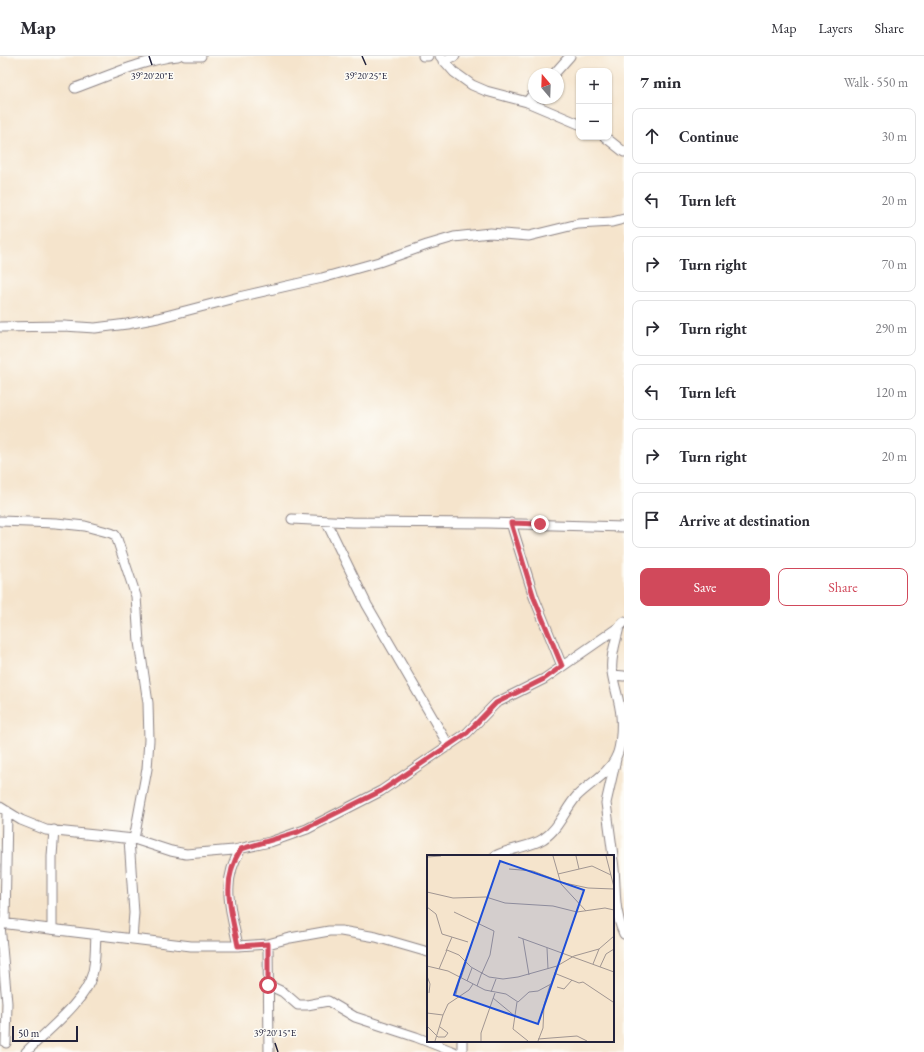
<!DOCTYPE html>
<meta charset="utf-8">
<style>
:root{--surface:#fff;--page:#f7f7f7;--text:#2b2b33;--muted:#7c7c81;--line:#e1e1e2;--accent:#d1495b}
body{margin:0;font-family:"EB Garamond",serif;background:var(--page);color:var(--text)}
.controls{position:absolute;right:12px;top:12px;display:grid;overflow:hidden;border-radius:8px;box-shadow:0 1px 3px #0004}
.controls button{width:36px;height:36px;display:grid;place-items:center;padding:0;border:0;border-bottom:1px solid var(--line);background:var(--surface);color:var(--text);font:20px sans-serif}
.compass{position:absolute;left:528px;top:12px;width:36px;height:36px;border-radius:50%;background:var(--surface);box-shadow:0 1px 3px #0004;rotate:341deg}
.scale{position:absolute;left:12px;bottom:10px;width:66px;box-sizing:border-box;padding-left:4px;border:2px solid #22223b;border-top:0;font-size:11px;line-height:14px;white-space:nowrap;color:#22223b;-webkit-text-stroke:3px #fdfcf7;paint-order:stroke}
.stop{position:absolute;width:12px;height:12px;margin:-9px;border:3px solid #d1495b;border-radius:50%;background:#fff}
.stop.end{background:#d1495b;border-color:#fff;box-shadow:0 1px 4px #0008}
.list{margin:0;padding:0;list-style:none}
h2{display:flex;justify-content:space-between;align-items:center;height:52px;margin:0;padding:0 16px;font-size:17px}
h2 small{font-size:13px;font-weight:400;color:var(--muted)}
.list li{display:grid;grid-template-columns:26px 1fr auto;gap:12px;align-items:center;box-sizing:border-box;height:56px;margin:0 8px 8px;padding:0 8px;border:1px solid var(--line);border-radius:8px}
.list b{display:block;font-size:15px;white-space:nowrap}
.list em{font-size:13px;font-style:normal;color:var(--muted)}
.actions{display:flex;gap:8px;padding:12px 16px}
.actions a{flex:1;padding:9px 0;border:1px solid var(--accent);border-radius:8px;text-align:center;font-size:14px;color:var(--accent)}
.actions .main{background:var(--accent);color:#fff}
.icon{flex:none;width:22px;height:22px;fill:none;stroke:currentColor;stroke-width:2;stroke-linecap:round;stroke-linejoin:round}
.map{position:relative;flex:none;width:624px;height:996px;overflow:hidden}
header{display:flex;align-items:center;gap:24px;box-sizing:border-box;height:56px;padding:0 20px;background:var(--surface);border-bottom:1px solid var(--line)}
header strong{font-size:19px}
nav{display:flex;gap:22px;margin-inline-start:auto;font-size:14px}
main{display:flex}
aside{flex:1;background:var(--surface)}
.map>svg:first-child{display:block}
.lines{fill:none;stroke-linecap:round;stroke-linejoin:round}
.minor-casing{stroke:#8c8384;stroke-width:11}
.minor{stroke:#fff;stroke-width:9}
.route{stroke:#d1495b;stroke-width:5}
.ticks{fill:none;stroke:#22223b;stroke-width:1.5}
.inset-road{fill:none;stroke:#a19692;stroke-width:1}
.view{fill:#1d4ed8;fill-opacity:0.15;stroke:#1d4ed8;stroke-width:2}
.inset-edge{fill:none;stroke:#22223b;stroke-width:2}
.ticks-label{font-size:10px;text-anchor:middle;fill:#22223b;stroke:#fdfcf7;stroke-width:3;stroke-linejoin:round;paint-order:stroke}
</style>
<header>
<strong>Map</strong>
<nav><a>Map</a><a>Layers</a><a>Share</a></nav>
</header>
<main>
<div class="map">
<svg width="624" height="996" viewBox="0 0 624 996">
<rect width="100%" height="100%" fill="#fdfcf7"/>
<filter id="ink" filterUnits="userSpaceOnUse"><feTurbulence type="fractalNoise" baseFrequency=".025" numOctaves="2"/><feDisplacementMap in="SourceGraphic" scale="8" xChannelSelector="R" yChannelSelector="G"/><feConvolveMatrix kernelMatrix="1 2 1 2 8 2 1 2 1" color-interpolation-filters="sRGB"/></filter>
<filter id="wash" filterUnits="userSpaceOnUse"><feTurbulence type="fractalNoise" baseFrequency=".012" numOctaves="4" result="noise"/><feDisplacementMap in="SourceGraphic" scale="16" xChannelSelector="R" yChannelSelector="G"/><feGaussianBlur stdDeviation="0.9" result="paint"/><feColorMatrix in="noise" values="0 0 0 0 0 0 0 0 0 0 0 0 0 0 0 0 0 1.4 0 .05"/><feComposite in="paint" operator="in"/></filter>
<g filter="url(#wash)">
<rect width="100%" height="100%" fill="#f5e4cc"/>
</g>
<g filter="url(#ink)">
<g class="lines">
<g class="minor-casing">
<path id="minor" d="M185,0h16
M423,0h5
M440,0l14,16 18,13 14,6 41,11 52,22
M443,5l12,-5
M554,18l16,-18
M75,32c31,-11 70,-29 103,-32
M527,46l7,-9
M605,81l19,15
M0,271l64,-1 31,2 32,-4 31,-6 81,-21 83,-19 57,-16 48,-17 27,-8 36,-4 39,3 49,-12 34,-2 12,-3
M292,463l59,3 137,1 136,4
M0,465l56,2 29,3 26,7 4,2 2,4 19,57 3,46 9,61 1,37 -2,29 -13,70
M326,465l41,84 82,141
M511,467l23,74 28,69
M613,619l11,1
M0,751l21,13 25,10 88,9 37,12 15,3 48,-4 36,-8 37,-13 74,-38 86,-58 29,-30 48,-24 75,-52 5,-5
M129,783l5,74 -2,26
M495,800c15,-8 36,-9 48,-17 16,-10 22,-30 34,-43 13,-13 33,-23 40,-41 4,-9 5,-29 4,-39 -1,-15 -7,-29 -9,-44 -2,-15 4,-31 7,-45
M613,800l-7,-53 10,-44
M613,804c4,27 -1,47 11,74
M0,867l191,23h47l30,-2 22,-6 39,-7h12l35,6 52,15
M5,868l2,-113
M0,869l7,78 -1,40
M52,873v-73l2,-26
M268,888l1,108
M238,890c-7,-36 -18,-64 3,-97
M268,929l15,7 15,13h9l21,-4 27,16 61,20 38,15
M462,985v11
M26,996c19,-20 59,-50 66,-77 4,-12 3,-27 4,-40"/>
</g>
<use href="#minor" class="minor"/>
</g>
</g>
<g class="lines" filter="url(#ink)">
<path class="route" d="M268,929v-41l-30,2c-7,-36 -18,-64 3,-97l57,-17 83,-41 86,-58 29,-30 48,-24 18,-13 -28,-68 -23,-75 29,1"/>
</g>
<path class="ticks" d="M149,0l3,9M362,0l4,9M275,987l3,9"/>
<g transform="translate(427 799)">
<rect width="187" height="187" fill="#f5e4cc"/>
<path class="inset-road" d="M126,1l8,28 25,27M149,1l3,13M179,1l8,31M0,2l14,-1M82,14l24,2 26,10M131,19l34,-8 19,9M133,27l28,6 26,1M0,47v-10l26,6 33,-1 19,6 48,3 24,6 28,-4 9,2M0,52l9,7 6,20 26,8M27,57l40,19 -4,24 -8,18M91,82l96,35M96,84l6,36M120,93l1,21M19,96l6,-14M166,109l6,-15M0,111l21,5 37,19 21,4 12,8 11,-10 9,-1 13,-7 6,-17M173,112l6,-13 8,-5M12,114l8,-19 12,5 12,12 18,10 14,2 15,-2 39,-11 17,-10 25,-7 15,-13M127,118l25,10 4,-1 30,20M0,121l3,8 -1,9M34,123l5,-15M40,126l5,-13M50,131l5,-14M130,132l7,2 8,-9M64,137l5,-13M29,139l4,-16M66,143l23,19M90,147l-4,27 15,12M0,158l16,2 5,-11 21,-14 4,-6M0,171l11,11h7l3,-4 -8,-6M111,184l39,-3 10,5M8,186l8,-26M54,186v-8l14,-40M111,186l5,-13 1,-23 6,-20"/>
<path class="view" d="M73,6l84,29 -46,134 -84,-29z"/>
<rect width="187" height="187" class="inset-edge"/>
</g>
<g class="ticks-label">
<text x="152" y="23">39°20'20"E</text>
<text x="366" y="23">39°20'25"E</text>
<text x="275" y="980">39°20'15"E</text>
</g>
</svg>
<div class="controls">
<button>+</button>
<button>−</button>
</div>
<svg class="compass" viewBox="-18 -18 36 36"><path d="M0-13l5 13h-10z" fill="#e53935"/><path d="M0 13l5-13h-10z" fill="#7c7c81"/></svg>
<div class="scale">50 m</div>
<div class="stop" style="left:268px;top:929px"></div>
<div class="stop end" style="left:540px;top:468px"></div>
</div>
<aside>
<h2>7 min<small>Walk · 550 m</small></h2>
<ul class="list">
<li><svg class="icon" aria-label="ahead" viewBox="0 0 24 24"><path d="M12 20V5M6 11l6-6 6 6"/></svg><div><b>Continue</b></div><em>30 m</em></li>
<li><svg class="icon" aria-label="left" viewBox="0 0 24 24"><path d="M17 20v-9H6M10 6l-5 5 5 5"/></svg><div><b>Turn left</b></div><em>20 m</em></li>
<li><svg class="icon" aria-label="right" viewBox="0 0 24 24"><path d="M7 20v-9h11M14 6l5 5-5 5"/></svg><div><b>Turn right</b></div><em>70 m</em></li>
<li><svg class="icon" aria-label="right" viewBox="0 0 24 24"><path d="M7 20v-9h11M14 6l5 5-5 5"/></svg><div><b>Turn right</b></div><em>290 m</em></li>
<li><svg class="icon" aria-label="left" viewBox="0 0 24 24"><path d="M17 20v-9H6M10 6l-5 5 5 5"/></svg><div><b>Turn left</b></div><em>120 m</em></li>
<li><svg class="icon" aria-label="right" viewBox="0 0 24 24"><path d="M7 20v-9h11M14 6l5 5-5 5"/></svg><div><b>Turn right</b></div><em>20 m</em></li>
<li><svg class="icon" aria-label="arrive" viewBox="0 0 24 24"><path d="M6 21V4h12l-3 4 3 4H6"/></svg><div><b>Arrive at destination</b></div></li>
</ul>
<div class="actions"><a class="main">Save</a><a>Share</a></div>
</aside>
</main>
